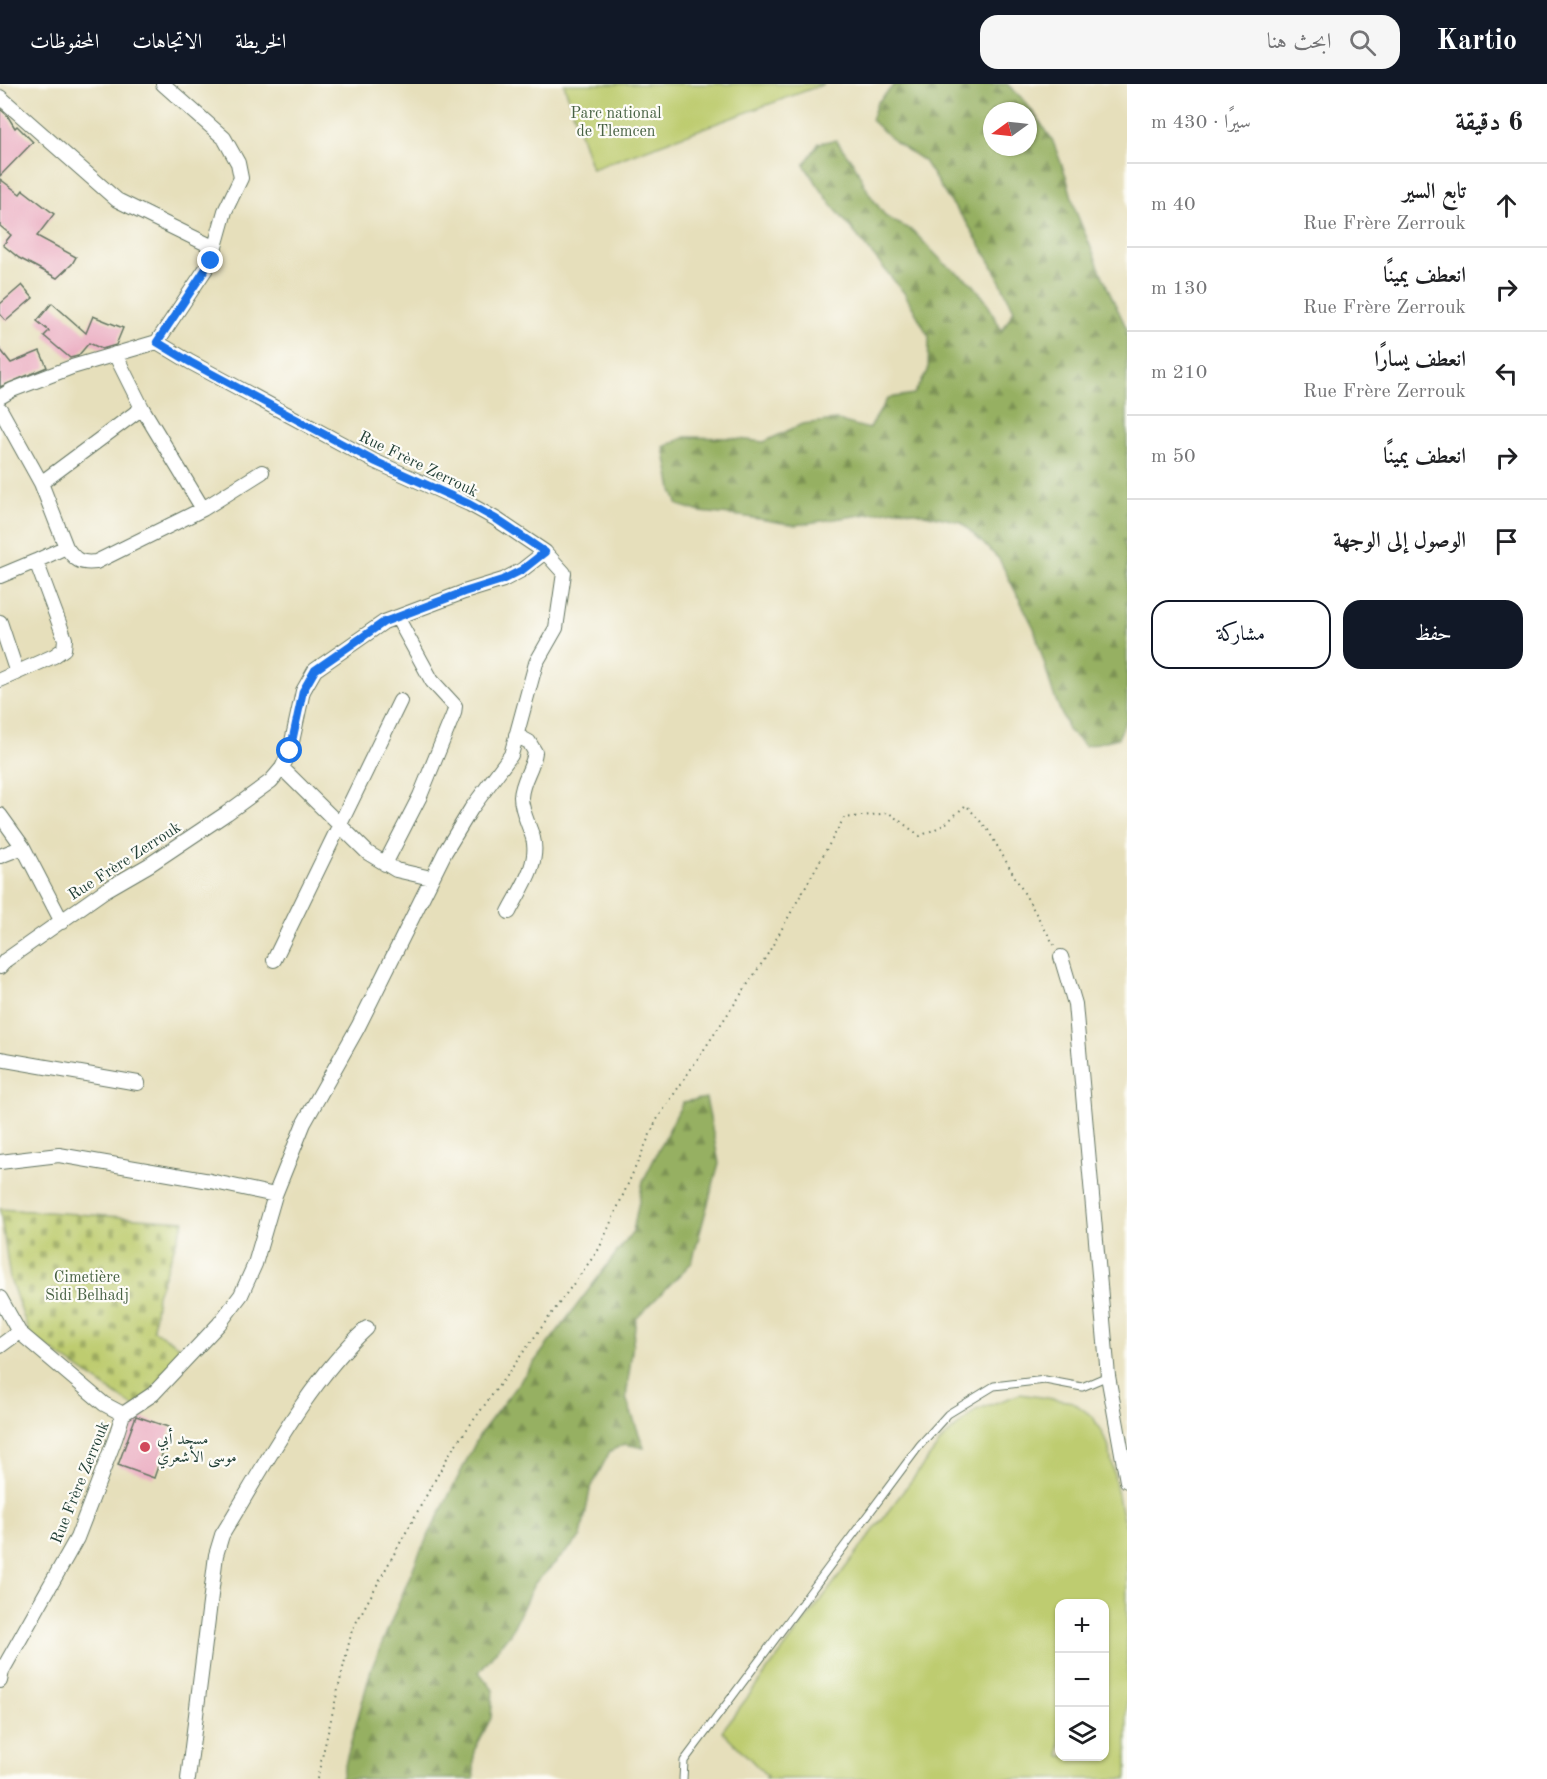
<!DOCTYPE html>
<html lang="ar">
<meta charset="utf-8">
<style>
:root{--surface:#fff;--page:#f6f6f6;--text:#202124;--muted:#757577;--line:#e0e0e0;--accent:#111827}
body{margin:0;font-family:"Old Standard TT",Amiri,serif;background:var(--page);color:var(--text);direction:rtl}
.controls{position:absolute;right:18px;bottom:18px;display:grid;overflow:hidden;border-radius:12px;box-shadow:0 2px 4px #0004}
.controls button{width:54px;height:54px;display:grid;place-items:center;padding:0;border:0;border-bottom:2px solid var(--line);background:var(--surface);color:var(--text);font:30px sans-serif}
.compass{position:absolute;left:983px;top:18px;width:54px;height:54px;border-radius:50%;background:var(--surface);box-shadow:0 2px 4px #0004;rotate:255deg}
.stop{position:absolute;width:18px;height:18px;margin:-14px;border:4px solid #1a73e8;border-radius:50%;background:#fff}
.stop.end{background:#1a73e8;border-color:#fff;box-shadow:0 2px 6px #0008}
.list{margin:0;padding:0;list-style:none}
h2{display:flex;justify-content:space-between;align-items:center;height:78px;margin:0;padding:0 24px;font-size:26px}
h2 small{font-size:20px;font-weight:400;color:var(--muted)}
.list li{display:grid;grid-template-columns:39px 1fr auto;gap:18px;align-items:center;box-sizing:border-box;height:84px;padding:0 24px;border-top:2px solid var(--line)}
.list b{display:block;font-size:22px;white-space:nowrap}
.list p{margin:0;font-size:20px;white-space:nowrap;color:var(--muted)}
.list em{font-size:20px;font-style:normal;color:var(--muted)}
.actions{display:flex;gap:12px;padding:18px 24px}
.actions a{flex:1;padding:14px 0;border:2px solid var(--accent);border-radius:18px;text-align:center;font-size:21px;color:var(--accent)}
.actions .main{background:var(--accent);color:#fff}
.icon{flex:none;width:33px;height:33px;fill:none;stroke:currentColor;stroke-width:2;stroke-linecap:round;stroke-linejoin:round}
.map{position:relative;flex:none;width:1127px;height:1695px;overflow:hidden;direction:ltr}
header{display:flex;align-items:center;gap:36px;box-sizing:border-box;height:84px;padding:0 30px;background:var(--accent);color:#fff}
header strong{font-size:28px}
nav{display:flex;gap:33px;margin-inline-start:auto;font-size:21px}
.search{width:420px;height:54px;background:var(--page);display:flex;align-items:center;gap:15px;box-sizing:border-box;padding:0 21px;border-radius:18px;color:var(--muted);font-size:22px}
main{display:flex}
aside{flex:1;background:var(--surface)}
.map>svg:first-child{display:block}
.forest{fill:url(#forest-firs);stroke:#5a764b;stroke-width:1.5;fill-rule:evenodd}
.cemetery{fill:url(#cemetery-stones);stroke:#6e8452;stroke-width:1.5}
.park{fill:#becc6f;stroke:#6e8452;stroke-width:1.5;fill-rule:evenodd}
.building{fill:#ebaec2}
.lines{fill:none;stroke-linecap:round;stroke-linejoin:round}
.service-casing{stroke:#657663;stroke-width:9}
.minor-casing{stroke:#657663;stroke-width:16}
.path{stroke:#657663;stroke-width:2;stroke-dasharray:1.5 4.5;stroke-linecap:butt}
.service{stroke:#fff;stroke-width:7}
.minor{stroke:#fff;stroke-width:14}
.route{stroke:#1a73e8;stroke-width:8}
.poi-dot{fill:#d1495b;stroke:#fdfcf7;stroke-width:2}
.labels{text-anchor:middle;stroke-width:4.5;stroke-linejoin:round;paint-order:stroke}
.park-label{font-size:16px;fill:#476143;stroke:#fdfcf7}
.street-label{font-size:16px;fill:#1f3d34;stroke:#fdfcf7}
.poi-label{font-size:16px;fill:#1f3d34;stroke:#fdfcf7;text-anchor:start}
</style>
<header>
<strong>Kartio</strong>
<div class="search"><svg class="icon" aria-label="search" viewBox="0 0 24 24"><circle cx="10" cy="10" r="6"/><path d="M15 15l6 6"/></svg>ابحث هنا</div>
<nav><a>الخريطة</a><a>الاتجاهات</a><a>المحفوظات</a></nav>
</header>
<main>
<aside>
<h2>6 دقيقة<small>سيرًا · 430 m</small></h2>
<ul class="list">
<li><svg class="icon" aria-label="ahead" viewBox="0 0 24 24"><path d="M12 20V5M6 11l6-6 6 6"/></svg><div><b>تابع السير</b><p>Rue Frère Zerrouk</p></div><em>40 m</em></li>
<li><svg class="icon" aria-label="right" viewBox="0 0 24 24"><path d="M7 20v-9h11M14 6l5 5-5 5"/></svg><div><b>انعطف يمينًا</b><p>Rue Frère Zerrouk</p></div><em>130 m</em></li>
<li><svg class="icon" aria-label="left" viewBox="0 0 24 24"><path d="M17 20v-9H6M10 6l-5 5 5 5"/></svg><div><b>انعطف يسارًا</b><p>Rue Frère Zerrouk</p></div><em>210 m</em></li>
<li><svg class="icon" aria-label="right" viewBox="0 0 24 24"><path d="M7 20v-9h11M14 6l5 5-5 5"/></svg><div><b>انعطف يمينًا</b></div><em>50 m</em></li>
<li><svg class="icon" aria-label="arrive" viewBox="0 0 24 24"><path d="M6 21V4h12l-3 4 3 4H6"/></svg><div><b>الوصول إلى الوجهة</b></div></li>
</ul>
<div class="actions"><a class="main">حفظ</a><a>مشاركة</a></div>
</aside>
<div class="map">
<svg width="1127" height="1695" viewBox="0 0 1127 1695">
<defs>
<pattern id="forest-firs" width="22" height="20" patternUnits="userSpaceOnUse" patternTransform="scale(1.5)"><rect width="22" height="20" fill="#96b062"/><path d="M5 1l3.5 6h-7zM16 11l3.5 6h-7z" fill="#7a9052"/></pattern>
<pattern id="cemetery-stones" width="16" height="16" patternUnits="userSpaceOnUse" patternTransform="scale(1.5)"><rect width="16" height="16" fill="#becc6f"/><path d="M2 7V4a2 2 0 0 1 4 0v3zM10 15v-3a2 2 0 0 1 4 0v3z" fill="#9aa75c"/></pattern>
</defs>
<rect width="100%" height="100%" fill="#fdfcf7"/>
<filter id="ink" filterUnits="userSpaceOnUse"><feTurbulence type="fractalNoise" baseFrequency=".0167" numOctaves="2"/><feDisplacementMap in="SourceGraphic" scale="12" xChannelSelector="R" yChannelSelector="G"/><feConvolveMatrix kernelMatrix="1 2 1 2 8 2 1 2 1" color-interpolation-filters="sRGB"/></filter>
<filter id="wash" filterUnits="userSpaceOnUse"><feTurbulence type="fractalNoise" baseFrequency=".008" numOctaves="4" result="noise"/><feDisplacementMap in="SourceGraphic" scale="24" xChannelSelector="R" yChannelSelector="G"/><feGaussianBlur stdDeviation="1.35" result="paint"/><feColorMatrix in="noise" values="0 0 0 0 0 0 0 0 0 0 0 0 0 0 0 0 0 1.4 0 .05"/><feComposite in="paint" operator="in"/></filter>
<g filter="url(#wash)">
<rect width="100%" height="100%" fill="#e6dfbb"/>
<path class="forest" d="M895,0h112l16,15 29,40 14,37 10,36 33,79 18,38v213l-3,-2 3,17v161l-9,20 -33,8 -17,-16 -16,-40 -18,-62 -35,-69 -38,-37 -60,-13 -106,16 -54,-9 -41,-4 -22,-7 -6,-15 -8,-43 21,-10 45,1 34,4 38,-18 34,-4 33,9 19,-31 26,-4 14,-23 1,-34 -24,-43 -74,-90 -27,-39 15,-22 17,-3 18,24 16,31 16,22 27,14 31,32 29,21 13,17 16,30 12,-21 -23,-47 -24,-40 -20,-26 -23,-36 -29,-19 -24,-22 6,-17zM992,27h36v36h-36z
M706,1014l13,65 -27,99 -56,57 -10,79 18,50 -19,-4 -15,7 -20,39 -9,47 -47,47 -23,48 -32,40 14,18 -2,28 -17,33v28h-133l30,-109 48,-116 61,-120 153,-203 10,-50 40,-79z"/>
<path class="cemetery" d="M0,1125l184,12 -27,74 -4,35 35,21 -51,58 -107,-74 -20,-56z"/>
<path class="park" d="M564,0h260l-232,85z
M1020,1310l53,8 20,15 15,27 14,72 5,12v251h-362l2,-3 -45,-45 220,-291 34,-30zM1060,1520h44v152h-44z"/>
<g id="blocks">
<path class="building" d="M0,25l7,6 8,13 2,-2 16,16 -33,34z
M0,95l20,15 3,-4 31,24 -17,22 39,21 -4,7 -15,14 -38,-20 -16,-13 8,-10 -11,-9z
M22,201l11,13 -27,23 -6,-7v-10z
M52,219l34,30 7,-17 30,12 -7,17 -14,4 -13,-6 -11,13 -8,2 -26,-22 5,-5 -12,-10z
M0,265l11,14 29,-12 7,16 -47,20z
M136,1332l35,12 -17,50 -36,-13z"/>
</g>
</g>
<g filter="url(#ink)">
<use href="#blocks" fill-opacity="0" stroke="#657663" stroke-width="1.5"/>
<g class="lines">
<g class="service-casing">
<path id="service" d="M683,1695l1,-18 236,-316 28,-31 46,-28 51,-6 37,7 26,-11"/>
</g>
<g class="minor-casing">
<path id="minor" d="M0,13l117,103 98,48
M0,313l12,-7 60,-23 85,-25 54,-81 14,-50 16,-33 -3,-15 -14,-25 -61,-54
M142,324l61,101 59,-37
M0,325l41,74 25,64 -30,14 29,78 -1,10 -10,7 -54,24
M41,399l101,-75 -27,-54
M66,463c9,13 14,17 30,15l107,-53
M0,492l36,-15
M0,538l17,51
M282,684l86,85 28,17 35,8
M0,731l23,32 39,75
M0,772l23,-9
M385,780l35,-68 34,-83 1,-7 -23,-25 -35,-64
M509,828c11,-22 31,-48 24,-74 -4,-13 -12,-28 -12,-41 1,-17 12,-29 14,-45l-6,-10 -13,-7
M1061,873l14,47 33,372 19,105
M274,876l126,-259
M0,883l6,-7 98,-69 45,-26 78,-52 44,-32 11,-13 8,-17 13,-60 12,-21 69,-48 80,-30 39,-12 19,-10 23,-18 -49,-33 -27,-15 -95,-43 -184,-99 -33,-20
M0,975l138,24
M0,1078l59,-7 151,26 65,14
M0,1214l19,34 85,72 19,10 -8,25 -38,99 -75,133 -2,10
M0,1262l19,-14
M123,1330l30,-20 66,-70 22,-29 14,-31 20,-69 29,-72 54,-96 87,-175 26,-43 40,-54 25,-92 20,-35 8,-55 -19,-21
M188,1695l28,-224 6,-20c43,-70 85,-152 145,-207"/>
</g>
<path class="path" d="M317,1695l35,-149 99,-179 148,-202 57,-128 110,-164 78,-139 45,-5 31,23 24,-11 22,-20 22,25 66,115"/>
<use href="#service" class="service"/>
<use href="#minor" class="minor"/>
</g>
</g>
<g class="lines" filter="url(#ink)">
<path class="route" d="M211,177l-54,81 33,20 184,99 95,43 27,15 49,33 -23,18 -20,10 -38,12 -80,30 -69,48 -12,21 -13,60"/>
</g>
<circle class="poi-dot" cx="145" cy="1363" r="6"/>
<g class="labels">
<g class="park-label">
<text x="616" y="34">Parc national<tspan x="616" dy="18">de Tlemcen</tspan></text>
<text x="87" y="1198">Cimetière<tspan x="87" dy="18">Sidi Belhadj</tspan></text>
</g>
<g class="street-label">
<text transform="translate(419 379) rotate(26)" y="6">Rue Frère Zerrouk</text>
<text transform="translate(124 776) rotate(-33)" y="6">Rue Frère Zerrouk</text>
<text transform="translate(79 1398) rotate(-68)" y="6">Rue Frère Zerrouk</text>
</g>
<g class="poi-label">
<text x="157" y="1360">مسجد أبي<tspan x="157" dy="18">موسى الأشعري</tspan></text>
</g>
</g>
</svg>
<div class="controls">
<button>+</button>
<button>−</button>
<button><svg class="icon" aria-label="layers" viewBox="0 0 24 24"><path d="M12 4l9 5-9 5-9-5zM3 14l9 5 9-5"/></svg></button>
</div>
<svg class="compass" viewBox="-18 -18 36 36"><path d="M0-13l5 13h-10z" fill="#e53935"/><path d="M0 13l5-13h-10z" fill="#757577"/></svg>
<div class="stop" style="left:290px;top:667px"></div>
<div class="stop end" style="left:211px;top:177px"></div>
</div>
</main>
